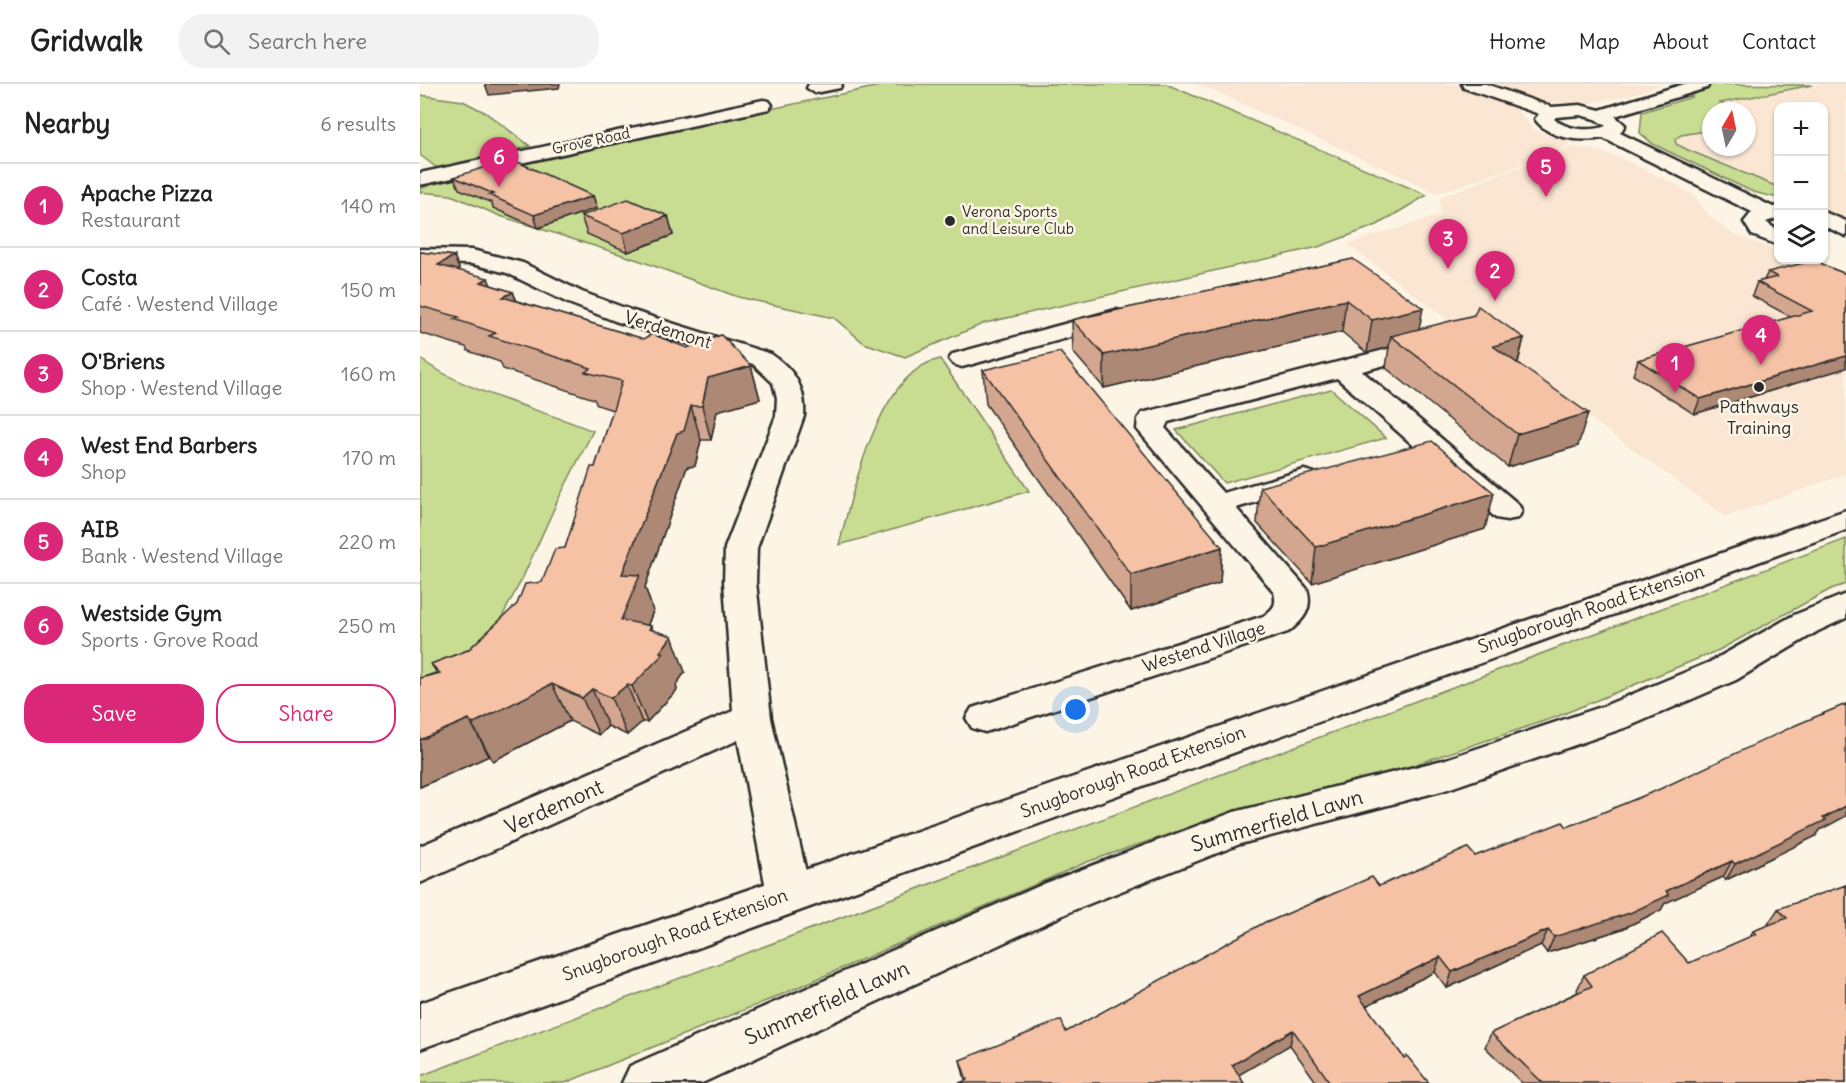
<!DOCTYPE html>
<meta charset="utf-8">
<style>
:root{--surface:#fff;--page:#f2f2f2;--text:#222;--muted:#767676;--line:#e0e0e0;--accent:#db2777}
body{margin:0;font-family:Delius,sans-serif;background:var(--page);color:var(--text)}
.controls{position:absolute;right:18px;top:18px;display:grid;overflow:hidden;border-radius:12px;box-shadow:0 2px 4px #0004}
.controls button{width:54px;height:54px;display:grid;place-items:center;padding:0;border:0;border-bottom:2px solid var(--line);background:var(--surface);color:var(--text);font:30px sans-serif}
.compass{position:absolute;left:1282px;top:18px;width:54px;height:54px;border-radius:50%;background:var(--surface);box-shadow:0 2px 4px #0004;rotate:9deg}
.you{position:absolute;left:656px;top:626px;width:21px;height:21px;margin:-15px;border:4px solid #fff;border-radius:50%;background:#1a73e8;box-shadow:0 0 0 9px #1a73e833}
.badge{display:grid;place-items:center;width:39px;height:39px;border-radius:50%;background:var(--accent);color:#fff;font-size:20px;font-weight:700}
.pin{position:absolute;translate:-50% -50px;filter:drop-shadow(0 2px 3px #0008)}
.pin::after{content:'';position:absolute;top:32px;width:21px;height:18px;background:inherit;clip-path:polygon(0 0,100% 0,50% 100%)}
.list{margin:0;padding:0;list-style:none}
h2{display:flex;justify-content:space-between;align-items:center;height:78px;margin:0;padding:0 24px;font-size:26px}
h2 small{font-size:20px;font-weight:400;color:var(--muted)}
.list li{display:grid;grid-template-columns:39px 1fr auto;gap:18px;align-items:center;box-sizing:border-box;height:84px;padding:0 24px;border-top:2px solid var(--line)}
.list b{display:block;font-size:22px;white-space:nowrap}
.list p{margin:0;font-size:20px;white-space:nowrap;color:var(--muted)}
.list em{font-size:20px;font-style:normal;color:var(--muted)}
.actions{display:flex;gap:12px;padding:18px 24px}
.actions a{flex:1;padding:14px 0;border:2px solid var(--accent);border-radius:24px;text-align:center;font-size:21px;color:var(--accent)}
.actions .main{background:var(--accent);color:#fff}
.icon{flex:none;width:33px;height:33px;fill:none;stroke:currentColor;stroke-width:2;stroke-linecap:round;stroke-linejoin:round}
.map{position:relative;flex:none;width:1426px;height:999px;overflow:hidden}
header{display:flex;align-items:center;gap:36px;box-sizing:border-box;height:84px;padding:0 30px;background:var(--surface);border-bottom:2px solid var(--line)}
header strong{font-size:28px}
nav{display:flex;gap:33px;margin-inline-start:auto;font-size:21px}
.search{width:420px;height:54px;background:var(--page);display:flex;align-items:center;gap:15px;box-sizing:border-box;padding:0 21px;border-radius:24px;color:var(--muted);font-size:22px}
main{display:flex}
aside{flex:1;background:var(--surface)}
.map>svg:first-child{display:block}
.built{fill:#fae6d2;fill-rule:evenodd}
.green{fill:#c8dd92;stroke:#7a845e;stroke-width:1.5}
.lines{fill:none;stroke-linecap:round;stroke-linejoin:round}
.pedestrian-casing{stroke:#2b2b2b;stroke-width:5}
.minor-casing{stroke:#2b2b2b;stroke-width:5}
.secondary-casing{stroke:#2b2b2b;stroke-width:5}
.pedestrian{fill:#fcf5e5;fill-rule:evenodd}
.minor{fill:#fcf5e5;fill-rule:evenodd}
.secondary{fill:#fcf5e5;fill-rule:evenodd}
.wall{fill:#d3a78f;stroke:#2b2b2b;stroke-width:1.5}
.shaded-wall{fill:#ac8874;stroke:#2b2b2b;stroke-width:1.5}
.building{fill:#f5c2a6;stroke:#2b2b2b;stroke-width:1.5}
.poi-dot{fill:#2b2b2b;stroke:#fcf5e5;stroke-width:2}
.labels{text-anchor:middle;stroke-width:5;stroke-linejoin:round;paint-order:stroke}
.far-street-label{font-size:15px;fill:#2b2b2b;stroke:#fcf5e5}
.far-poi-label{font-size:15px;fill:#2b2b2b;stroke:#fcf5e5;text-anchor:start}
.street-label{font-size:18px;fill:#2b2b2b;stroke:#fcf5e5}
.poi-label{font-size:18px;fill:#2b2b2b;stroke:#fcf5e5}
.near-street-label{font-size:21px;fill:#2b2b2b;stroke:#fcf5e5}
</style>
<header>
<strong>Gridwalk</strong>
<div class="search"><svg class="icon" aria-label="search" viewBox="0 0 24 24"><circle cx="10" cy="10" r="6"/><path d="M15 15l6 6"/></svg>Search here</div>
<nav><a>Home</a><a>Map</a><a>About</a><a>Contact</a></nav>
</header>
<main>
<aside>
<h2>Nearby<small>6 results</small></h2>
<ul class="list">
<li><span class="badge">1</span><div><b>Apache Pizza</b><p>Restaurant</p></div><em>140 m</em></li>
<li><span class="badge">2</span><div><b>Costa</b><p>Café · Westend Village</p></div><em>150 m</em></li>
<li><span class="badge">3</span><div><b>O'Briens</b><p>Shop · Westend Village</p></div><em>160 m</em></li>
<li><span class="badge">4</span><div><b>West End Barbers</b><p>Shop</p></div><em>170 m</em></li>
<li><span class="badge">5</span><div><b>AIB</b><p>Bank · Westend Village</p></div><em>220 m</em></li>
<li><span class="badge">6</span><div><b>Westside Gym</b><p>Sports · Grove Road</p></div><em>250 m</em></li>
</ul>
<div class="actions"><a class="main">Save</a><a>Share</a></div>
</aside>
<div class="map">
<svg width="1426" height="999" viewBox="0 0 1426 999">
<rect width="100%" height="100%" fill="#fcf5e5"/>
<filter id="ink" filterUnits="userSpaceOnUse"><feTurbulence type="fractalNoise" baseFrequency=".0167" numOctaves="2"/><feDisplacementMap in="SourceGraphic" scale="12" xChannelSelector="R" yChannelSelector="G"/><feConvolveMatrix kernelMatrix="1 2 1 2 8 2 1 2 1" color-interpolation-filters="sRGB"/></filter>
<g filter="url(#ink)">
<path class="built" d="M773,0h472l-39,12 -42,8 -32,-2 -35,8 17,20 37,13 -13,9 -120,41 -230,-105z
M1328,0h98v139l-22,-11v-106h-46v86l-103,-44 -21,-32zM1291,27h36v36h-36z
M1152,63l18,2 30,9 57,27 17,11 17,22 22,16 45,17v9h24l44,12v202l-120,43 -242,-175 -21,-11 -116,-87 93,-29v-18z"/>
<path class="green" d="M469,0h277l261,111 -50,30 -59,22 -333,76 -80,34 -41,-14 -30,-25 -96,-21 -100,-37 -138,-44 -49,-21 -31,-3v-3l33,-13z
M1281,0l111,1 -92,18 9,4 -7,4h-11v5l-7,3 7,4v7l-30,5 -6,4 1,5 12,6 90,37v11l-25,-6 -100,-48 -13,-11 2,-21 50,-15 -15,-6z
M0,11l43,6 23,12 44,33 -93,22 -17,-13z
M0,275c52,36 116,48 173,72l-36,71 -34,75 -28,53 -48,38 -27,11z
M520,275l89,132 -190,54c14,-52 39,-174 101,-186z
M911,305l55,49 -162,45 -48,-53z
M1426,455v45l-15,5 -112,61 -163,67 -196,66 -155,39 -118,40 -316,137 -206,84h-145v-7z"/>
<g class="lines">
<g class="pedestrian-casing">
<path id="pedestrian" d="M389,0h33l-2,4 -25,5 -8,-5z"/>
</g>
<g class="minor-casing">
<path id="minor" d="M1042,0h24l66,23 28,-2 20,5 84,-26h25l-2,4 -92,28 10,9 -5,8 153,74 5,-1v12l-12,4 12,9v14l-26,-10 -8,-13 8,-10 -149,-74c-23,4 -54,1 -68,-19l4,-5 -75,-26zM1160,31l15,4 11,7c-16,6 -39,4 -52,-7l2,-2z
M343,16l6,1 3,4 -3,4 -349,76v-12z
M1404,128l22,9v15l-22,-10z
M0,165l52,1 51,13 59,29 51,19 138,43c23,15 35,34 33,62l-47,132 -1,34 15,136 40,176 -7,13 -15,6 -15,-6 -7,-13 -29,-154 -318,143v-37l313,-135 -9,-129 1,-34 51,-132 1,-18 -4,-15 -20,-19 -138,-43 -49,-19 -59,-29 -35,-9 -52,-1z
M696,226l9,2 3,5 -3,5 -163,45 -9,-3 -4,-5 4,-5z
M1010,254l9,3 4,5 -4,5 -77,20 156,133 4,7 -4,7 -11,2 -11,-2 -159,-140 -169,44 -3,6 58,65 81,-23 10,3 5,6 -5,6 -78,23 71,81c6,20 -3,31 -19,43l-290,96 -13,4 -13,-4 -6,-10 6,-10 292,-92c10,-8 13,-11 10,-24l-137,-163 1,-10 4,-6z
M1426,510v24l-28,13 -82,49 -106,46 -185,64 -205,54 -164,65 -374,174h-80l8,-17 416,-183 188,-71 209,-52 161,-54 106,-44 84,-47z"/>
</g>
<g class="secondary-casing">
<path id="secondary" d="M1426,426v20l-1426,519v-46z"/>
</g>
<use href="#pedestrian" class="pedestrian"/>
<use href="#minor" class="minor"/>
<use href="#secondary" class="secondary"/>
</g>
<path class="wall" d="M34,93l139,19 4,12 -59,20 -45,-20 -1,-5 -33,-14z
M161,132h87l5,19 -45,17 -41,-18z
M0,168l34,4 6,15 31,14 22,7 4,9 127,38 43,9 64,18 9,33 -43,12 -6,29h-10l-6,26 -8,1 -42,120 8,24 -5,14 5,5 32,42 -9,13 1,5 -30,32h-5l-15,13 -19,-9 -9,9 -29,-14 -77,40 -4,-5 -69,31v-109l17,-5 -6,-9 37,-14 74,-68 23,-34 30,-81 18,-57 -16,-5 -3,-6 -91,-30 -3,-7 -32,-11 -2,-4 -46,-14z
M933,175l66,70 105,9 -6,25 60,83 -70,21 -122,-99 3,-21 -22,6 -25,-21 -238,56 -31,-36 -1,-32z
M1408,183l18,7v94l-152,46 -61,-39 5,-15 153,-43 -39,-21 5,-14 7,-2 4,-8z
M563,286l239,177 -2,36 -89,28 -145,-207z
M840,403l225,42 -173,54 -55,-60z
M1147,743l253,3 -4,6 -90,44 -3,-3 -58,26 -4,7 -39,19 -75,24 -6,-8 -94,43 -12,-16 -69,34 38,52 25,25h-112l-27,-38 -325,35 -5,-20 106,-28 202,-110z
M1426,801v198h-324l-37,-36 6,-14 87,-41 -1,-2 7,-15 105,-12 60,-25 4,-7 16,-6 -1,-1 10,-15z"/>
<path class="shaded-wall" d="M65,0h75l-1,4 -70,7z
M173,112l4,12 -59,20 -4,-13z
M248,132l5,19 -45,17 -5,-19z
M34,172l12,31 -28,-22z
M68,194l13,31 -20,-27z
M93,208l12,32 -22,-27z
M926,216l-4,32 -238,56v-33z
M1003,224l-6,32 -26,-4 -2,11 -22,6 5,-33z
M1104,254l-8,31 -23,-23z
M1426,272v12l-152,46 6,-15z
M331,282l9,33 -43,12 -6,29 -9,-34 6,-28z
M271,322l10,34 -6,26 -8,1 -42,120 8,24 -17,45 -15,-36 1,-46 55,-141z
M1168,329l-10,33 -70,21 9,-33z
M1074,409l-9,36 -173,54 4,-36z
M802,463l-2,36 -89,28v-36z
M231,542l10,25 11,-15 13,36 -9,13 1,5 -30,32 -15,-36 17,-57z
M132,600l18,37 -77,40 -21,-37z
M207,601l15,37 -15,13 -16,-37z
M172,605l16,37 -9,9 -17,-37z
M49,635l20,37 -69,31v-47z
M1426,722v10l-26,14 -4,6 -90,44 9,-16z
M1312,777l-9,16 -58,26 -4,7 -39,19 -75,24 7,-16 112,-46z
M1128,846l-7,15 -94,43 5,-16z
M1020,873l-5,15 -80,39 4,-15z
M873,946l-3,15 -60,35 2,-15z"/>
<path class="building" d="M91,75l82,37 -59,19 -45,-20 5,-1 -40,-17z
M208,115l40,17 -45,17 -42,-17z
M0,168l34,4 -16,9 50,13 -7,4 32,10 -10,5 141,42 8,-5 35,14 34,-13 30,31 -43,12 -6,28h-11l-7,25 -7,2 -55,141 18,1 -19,45 30,6 -2,3 23,7 -12,16 4,1 -32,33 -5,-1 -16,13 -19,-9 -10,9 -30,-14 -80,40 -3,-5 -49,21v-62l20,-5 -9,-9 37,-14 49,-46 8,-20 17,-2 13,-33 10,-1 26,-81h4l27,-86 -37,-9 6,-4 -102,-32 7,-3 -42,-14 5,-2 -39,-11z
M933,175l70,49 -51,12 -26,-20 -242,55 -32,-35z
M1395,176l13,7 18,7v82l-146,43 -62,-39 174,-49 -55,-29 20,-5 -9,-5z
M1058,222l46,32 -31,8 95,67 -71,21 -126,-98 83,-21z
M640,268l162,195 -91,28 -148,-205z
M1012,357l62,52 -178,54 -56,-60z
M1426,620v102l-23,12 3,2 -91,44 -3,-3 -66,30 3,4 -39,18 -76,24 -6,-7 -96,42 -12,-15 -81,39 45,62 3,-2 22,27h-103l3,-2 -36,-51 -61,35 12,18h-285l8,-3 -7,-20 101,-40 5,12 201,-111 1,1 104,-45 7,9 89,-38 7,8 88,-34 4,5 93,-38 136,-64z
M1426,801v198h-303l-52,-50 101,-47 -8,-11 78,-42 27,30 67,-29 -3,-3 34,-13 -9,-9z"/>
</g>
<g class="poi-dot">
<circle cx="530" cy="137" r="6"/>
<circle cx="1339" cy="303" r="6"/>
</g>
<g class="labels">
<g class="far-street-label">
<text transform="translate(171 57) rotate(-12)" y="5">Grove Road</text>
</g>
<g class="far-poi-label">
<text x="542" y="133">Verona Sports<tspan x="542" dy="17">and Leisure Club</tspan></text>
</g>
<g class="street-label">
<text transform="translate(248 246) rotate(17)" y="6">Verdemont</text>
<text transform="translate(1171 525) rotate(-19)" y="6">Snugborough Road Extension</text>
<text transform="translate(784 563) rotate(-18)" y="6">Westend Village</text>
<text transform="translate(713 688) rotate(-20)" y="6">Snugborough Road Extension</text>
<text transform="translate(255 851) rotate(-20)" y="6">Snugborough Road Extension</text>
</g>
<g class="poi-label">
<text x="1339" y="329">Pathways<tspan x="1339" dy="21">Training</tspan></text>
</g>
<g class="near-street-label">
<text transform="translate(134 723) rotate(-24)" y="7">Verdemont</text>
<text transform="translate(857 737) rotate(-16)" y="7">Summerfield Lawn</text>
<text transform="translate(407 919) rotate(-24)" y="7">Summerfield Lawn</text>
</g>
</g>
</svg>
<div class="controls">
<button>+</button>
<button>−</button>
<button><svg class="icon" aria-label="layers" viewBox="0 0 24 24"><path d="M12 4l9 5-9 5-9-5zM3 14l9 5 9-5"/></svg></button>
</div>
<svg class="compass" viewBox="-18 -18 36 36"><path d="M0-13l5 13h-10z" fill="#e53935"/><path d="M0 13l5-13h-10z" fill="#767676"/></svg>
<div class="you"></div>
<div class="pin badge" style="left:1255px;top:309px">1</div>
<div class="pin badge" style="left:1075px;top:217px">2</div>
<div class="pin badge" style="left:1028px;top:185px">3</div>
<div class="pin badge" style="left:1341px;top:281px">4</div>
<div class="pin badge" style="left:1126px;top:113px">5</div>
<div class="pin badge" style="left:79px;top:103px">6</div>
</div>
</main>
